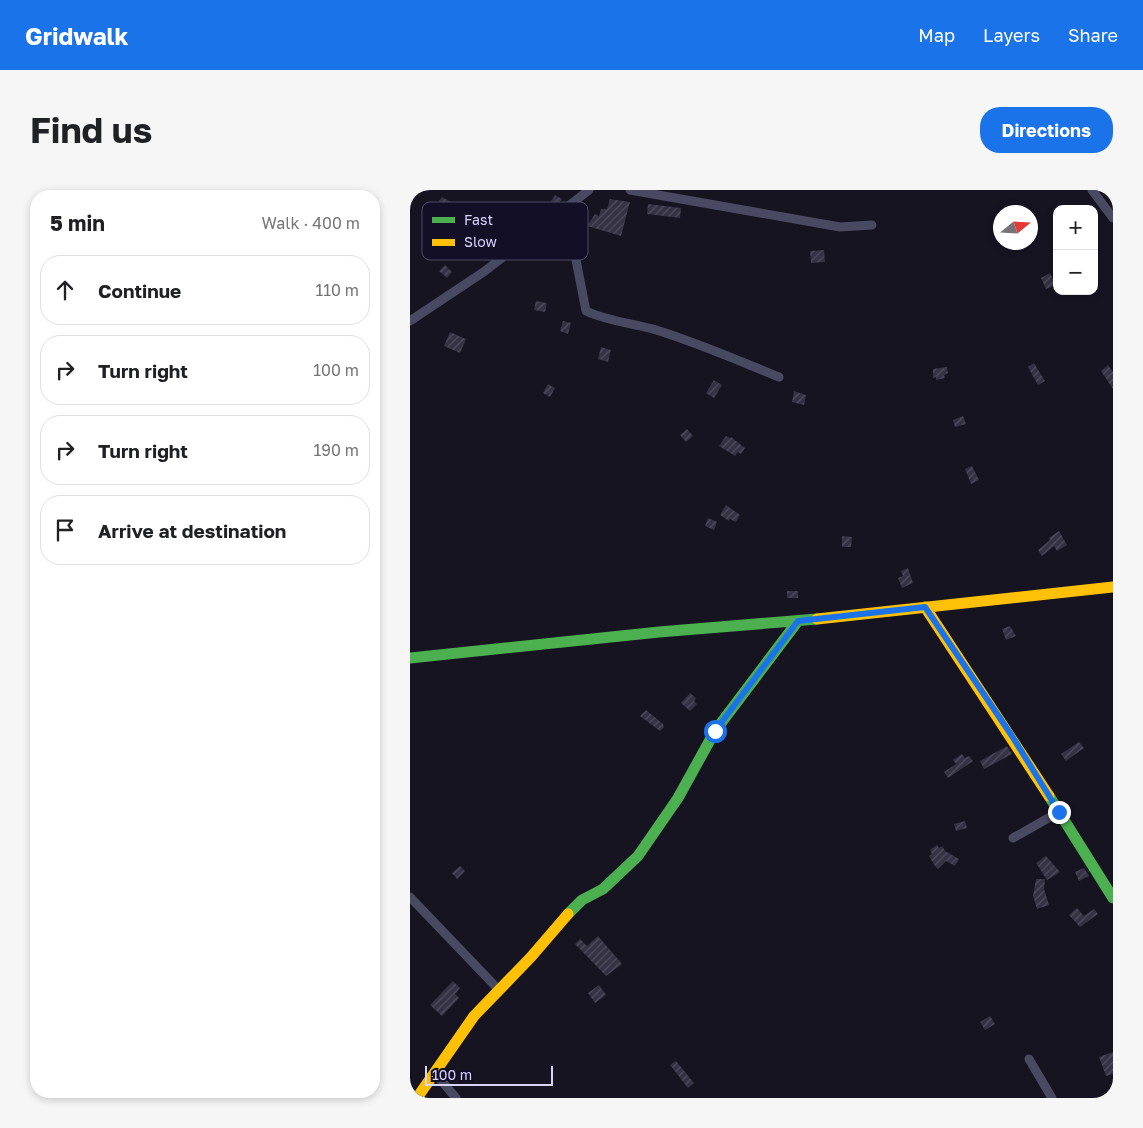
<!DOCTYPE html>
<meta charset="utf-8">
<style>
:root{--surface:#fff;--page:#f6f6f6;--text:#202124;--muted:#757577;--line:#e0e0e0;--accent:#1a73e8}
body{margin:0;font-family:"Golos Text",sans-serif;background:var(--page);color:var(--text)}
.controls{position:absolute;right:15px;top:15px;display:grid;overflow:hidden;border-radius:10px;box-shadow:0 2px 8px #0003}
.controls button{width:45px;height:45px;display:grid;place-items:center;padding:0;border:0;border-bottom:1px solid var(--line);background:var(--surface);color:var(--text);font:25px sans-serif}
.compass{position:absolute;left:583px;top:15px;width:45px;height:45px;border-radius:50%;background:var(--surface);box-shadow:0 2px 8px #0003;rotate:72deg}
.scale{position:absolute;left:15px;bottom:12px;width:128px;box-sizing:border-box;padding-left:5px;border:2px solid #d9d4ff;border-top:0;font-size:14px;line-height:18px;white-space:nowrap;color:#d9d4ff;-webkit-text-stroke:4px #130f26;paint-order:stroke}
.stop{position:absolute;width:15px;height:15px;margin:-11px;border:4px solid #1a73e8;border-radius:50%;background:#fff}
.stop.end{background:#1a73e8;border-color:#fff;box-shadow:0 1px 5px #0008}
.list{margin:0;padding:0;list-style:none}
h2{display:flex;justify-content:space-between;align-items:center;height:65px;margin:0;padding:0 20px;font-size:21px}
h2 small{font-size:16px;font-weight:400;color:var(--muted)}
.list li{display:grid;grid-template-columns:32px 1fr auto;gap:15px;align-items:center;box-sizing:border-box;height:70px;margin:0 10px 10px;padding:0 10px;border:1px solid var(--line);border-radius:20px}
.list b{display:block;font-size:19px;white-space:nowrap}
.list em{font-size:16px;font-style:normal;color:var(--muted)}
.icon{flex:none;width:28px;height:28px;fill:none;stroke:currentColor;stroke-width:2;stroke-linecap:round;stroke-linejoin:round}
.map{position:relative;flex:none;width:703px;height:908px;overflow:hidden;border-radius:20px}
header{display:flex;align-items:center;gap:30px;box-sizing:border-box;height:70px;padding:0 25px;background:var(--accent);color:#fff}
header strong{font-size:24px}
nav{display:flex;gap:28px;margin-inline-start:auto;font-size:18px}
.intro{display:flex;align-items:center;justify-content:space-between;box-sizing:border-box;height:120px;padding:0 30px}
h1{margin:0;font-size:35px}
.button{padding:12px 22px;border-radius:20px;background:var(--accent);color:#fff;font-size:18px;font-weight:700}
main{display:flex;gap:30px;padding:0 30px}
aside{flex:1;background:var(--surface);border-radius:20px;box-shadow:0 2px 8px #0003}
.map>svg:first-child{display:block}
.building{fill:url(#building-hatch)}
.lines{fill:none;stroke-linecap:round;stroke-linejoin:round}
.street{stroke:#4a4962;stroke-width:9}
.fast{stroke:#4caf50;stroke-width:11}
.slow{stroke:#ffc107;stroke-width:11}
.route{stroke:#1a73e8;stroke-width:6}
.key{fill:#130f26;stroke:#4e4a67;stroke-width:1}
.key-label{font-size:14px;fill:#d9d4ff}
</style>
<header>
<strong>Gridwalk</strong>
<nav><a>Map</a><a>Layers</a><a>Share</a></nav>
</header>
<div class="intro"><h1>Find us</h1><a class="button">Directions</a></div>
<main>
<aside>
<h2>5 min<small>Walk · 400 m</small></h2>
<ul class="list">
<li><svg class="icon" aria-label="ahead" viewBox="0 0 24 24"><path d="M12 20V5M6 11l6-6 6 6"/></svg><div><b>Continue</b></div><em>110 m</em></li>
<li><svg class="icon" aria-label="right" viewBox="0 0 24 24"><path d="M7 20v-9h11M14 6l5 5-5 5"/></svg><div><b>Turn right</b></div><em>100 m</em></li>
<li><svg class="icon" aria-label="right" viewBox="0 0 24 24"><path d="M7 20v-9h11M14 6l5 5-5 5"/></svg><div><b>Turn right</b></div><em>190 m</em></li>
<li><svg class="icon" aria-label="arrive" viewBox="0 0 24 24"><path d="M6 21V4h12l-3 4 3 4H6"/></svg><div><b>Arrive at destination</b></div></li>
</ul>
</aside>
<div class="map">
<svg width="703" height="908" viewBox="0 0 703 908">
<defs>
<pattern id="building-hatch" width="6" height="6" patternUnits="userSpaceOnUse" patternTransform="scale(1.25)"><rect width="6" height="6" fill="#343243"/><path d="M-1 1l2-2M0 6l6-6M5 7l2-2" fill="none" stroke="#514f5f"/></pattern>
</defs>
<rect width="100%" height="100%" fill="#161421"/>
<path class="building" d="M145,5l7,4 -9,11 -5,-4z
M32,7l9,5 -14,19 -4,-5 10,-10 -5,-4z
M200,9l20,3 -9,34 -34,-10 8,-12 4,2 2,-7h6z
M238,14l33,4 -1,10 -33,-4z
M414,60l1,12 -14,1 -1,-12z
M35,75l7,7 -5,6 -8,-7z
M640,83l6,12 -10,4 -5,-11z
M126,111l11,2 -2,9 -11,-2z
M153,131l8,2 -3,11 -8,-3z
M40,142l16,7 -6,14 -16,-7z
M191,157l10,3 -3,12 -10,-3z
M624,173l11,18 -7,4 -10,-18z
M698,175l5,7v17l-12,-18z
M537,177l1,6 -4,2 1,3 -9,2v-3l-3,1v-9z
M304,190l8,5 -8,13 -8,-5z
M138,194l7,4 -5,9 -7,-4z
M384,201l12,4 -2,10 -12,-3z
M553,226l3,8 -11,3 -2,-7z
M277,239l6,7 -7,6 -6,-7z
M316,246l4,2 1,-1 14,11 -4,6 -3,-2 -3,4 -16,-10z
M562,276l7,14 -8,4 -6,-15z
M316,315l14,10 -4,7 -6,-3 -1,2 -9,-6z
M298,328l9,4 -3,8 -9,-4z
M649,341l8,14 -10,6 -3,-5 -12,10 -4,-6 12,-10 -1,-2z
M432,346l10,1 -1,10h-9z
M498,378l5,15 -11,5 -4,-10 5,-2 -2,-5z
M377,401h11v7h-11z
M600,436l6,10 -10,4 -4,-11z
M280,503l6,5 -2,3 3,3 -7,7 -9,-8z
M236,520l17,14 1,3 -4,4 -20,-15z
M669,552l5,6 -18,13 -5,-7z
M597,556l5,8 -28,15 -4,-8z
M552,564l3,4 4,-2 4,5 -25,17 -4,-6 12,-8 -3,-4z
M555,631l2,7 -11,3 -2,-7z
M527,655l2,3 3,-2 3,5 14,8 -4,7 -9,-5 -8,8 -3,-3 -6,-10 3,-2 -2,-4z
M636,666l14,16 -13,8 -11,-17z
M50,676l5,5 -8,8 -5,-6z
M674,678l5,8 -10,5 -4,-9z
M626,689h9l-1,10 5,16 -12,4 -4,-13z
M667,718l7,8 10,-7 4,5 -18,13 -11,-12z
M188,746l24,28 -16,12 -31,-32 5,-5 7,7z
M43,791l7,7 -5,6 4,4 -17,18 -12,-11z
M189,795l7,10 -11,8 -7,-10z
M580,826l5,8 -10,6 -5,-8z
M703,862v22l-7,2 -7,-19z
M266,871l18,22 -6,5 -18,-23z"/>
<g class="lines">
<path class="street" d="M220,0l210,37 32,-2
M682,0l21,28
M156,19l20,102c21,10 45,12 67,18 43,13 84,31 126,48
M0,131l75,-50 104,-81
M603,648l46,-26
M0,707l89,93
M619,869l23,39
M25,883l21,25"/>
<path class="fast" d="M0,468l249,-26 158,-13
M639,606l64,102
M158,724l14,-14 21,-11 35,-33 40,-58 37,-67 83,-110"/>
<path class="slow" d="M515,417l124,189
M407,429l296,-32
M7,908l57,-82 57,-59 37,-43"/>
</g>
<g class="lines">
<path class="route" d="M305,541l83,-110 127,-14 87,129 47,76"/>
</g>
<rect x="12" y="12" width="166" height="58" rx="8" class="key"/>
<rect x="22" y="27" width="23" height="6" fill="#4caf50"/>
<rect x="22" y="49" width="23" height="7" fill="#ffc107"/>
<g class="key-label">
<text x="54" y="35">Fast</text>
<text x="54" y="57">Slow</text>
</g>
</svg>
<div class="controls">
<button>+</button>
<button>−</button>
</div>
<svg class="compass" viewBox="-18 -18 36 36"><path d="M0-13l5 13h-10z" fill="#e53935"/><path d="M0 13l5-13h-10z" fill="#757577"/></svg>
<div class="scale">100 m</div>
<div class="stop" style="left:305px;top:541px"></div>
<div class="stop end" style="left:649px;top:622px"></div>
</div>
</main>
